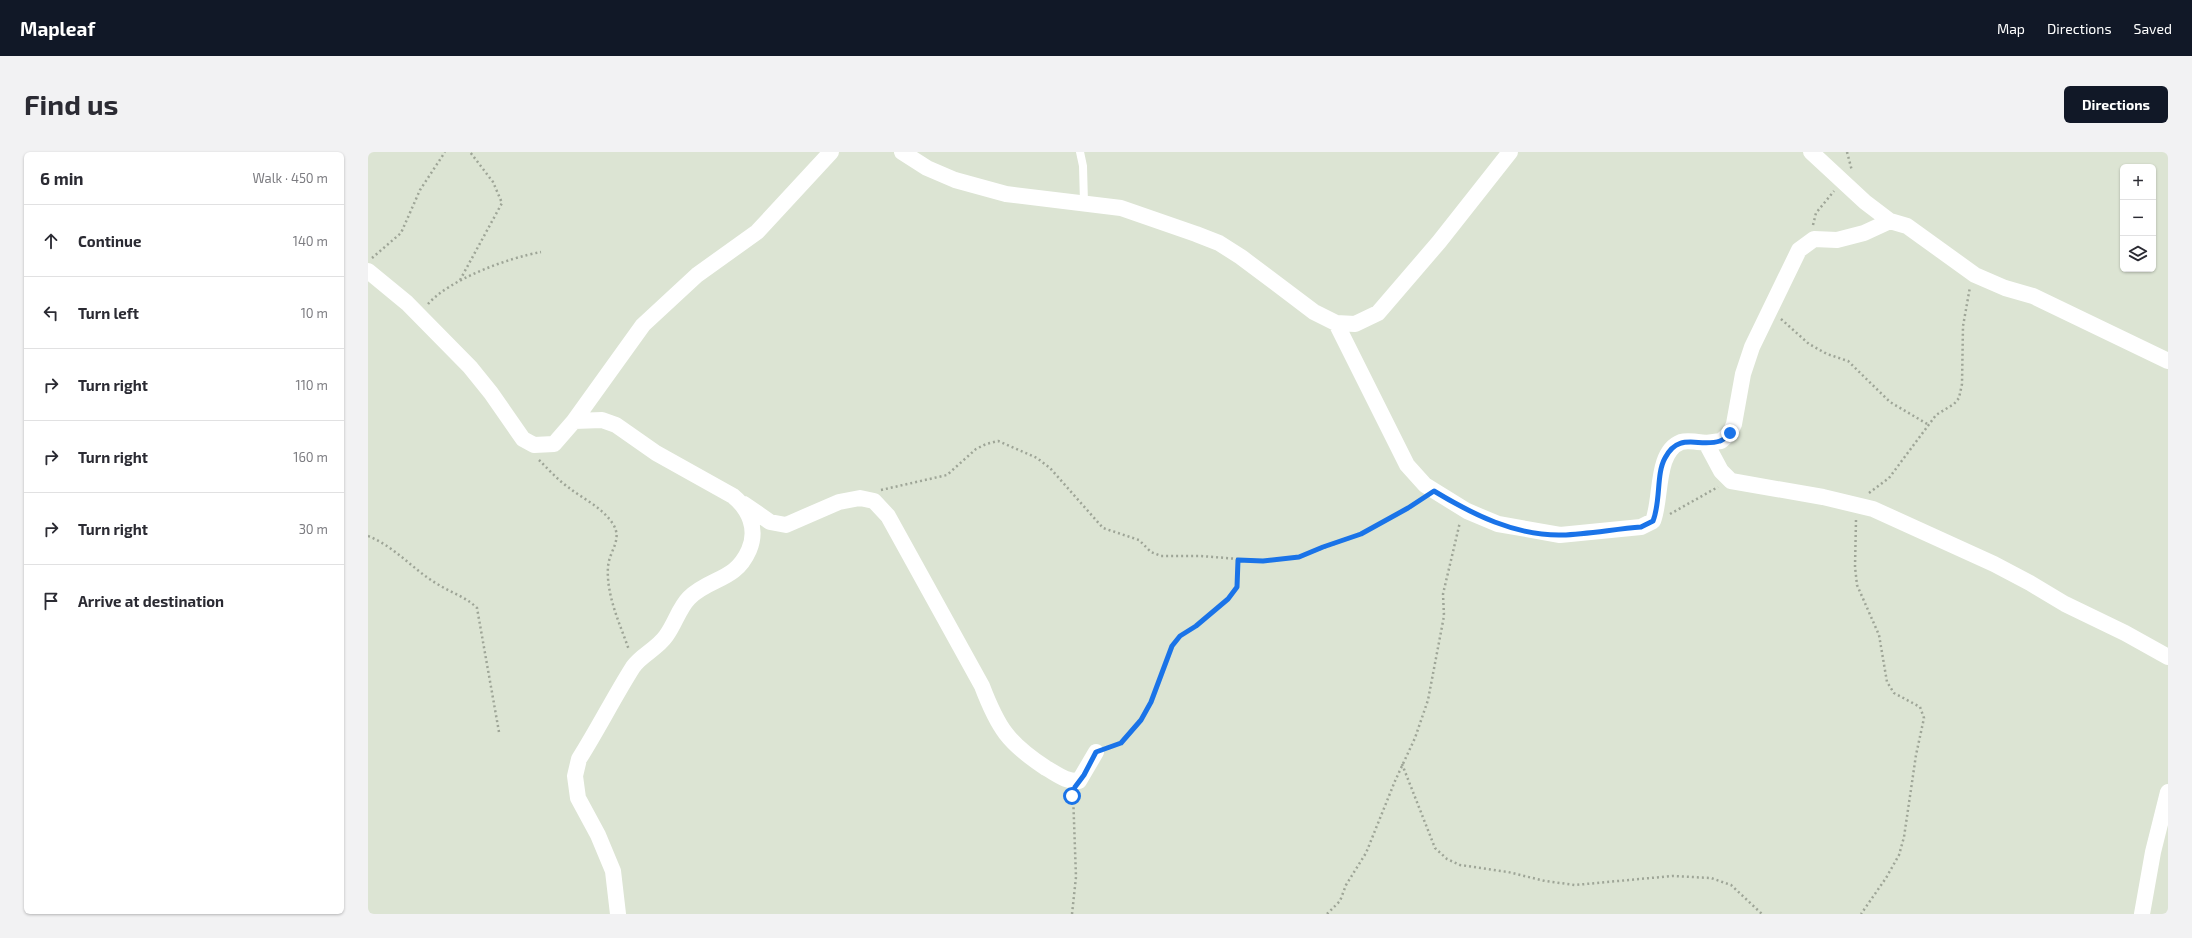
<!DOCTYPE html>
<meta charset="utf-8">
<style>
:root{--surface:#fff;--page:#f2f2f3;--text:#2b2b33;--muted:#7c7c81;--line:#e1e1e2;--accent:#111827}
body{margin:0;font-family:"Exo 2",sans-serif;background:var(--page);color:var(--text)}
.controls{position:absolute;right:12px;top:12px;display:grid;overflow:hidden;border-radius:6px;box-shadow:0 1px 3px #0004}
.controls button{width:36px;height:36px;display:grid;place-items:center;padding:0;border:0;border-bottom:1px solid var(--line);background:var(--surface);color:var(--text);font:20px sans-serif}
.stop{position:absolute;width:12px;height:12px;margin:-9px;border:3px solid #1a73e8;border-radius:50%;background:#fff}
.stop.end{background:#1a73e8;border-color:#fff;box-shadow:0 1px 4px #0008}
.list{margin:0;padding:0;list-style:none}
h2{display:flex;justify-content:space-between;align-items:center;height:52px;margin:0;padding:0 16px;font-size:17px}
h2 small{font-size:13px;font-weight:400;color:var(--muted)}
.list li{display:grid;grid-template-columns:26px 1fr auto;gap:12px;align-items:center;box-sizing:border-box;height:72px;padding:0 16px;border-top:1px solid var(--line)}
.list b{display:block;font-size:15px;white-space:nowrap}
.list em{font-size:13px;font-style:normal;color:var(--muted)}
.icon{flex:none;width:22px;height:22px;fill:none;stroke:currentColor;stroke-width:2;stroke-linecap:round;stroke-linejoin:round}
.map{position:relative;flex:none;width:1800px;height:762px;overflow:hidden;border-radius:6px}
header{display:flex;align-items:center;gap:24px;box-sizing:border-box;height:56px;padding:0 20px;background:var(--accent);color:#fff}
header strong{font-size:19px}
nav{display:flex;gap:22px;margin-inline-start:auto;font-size:14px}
.intro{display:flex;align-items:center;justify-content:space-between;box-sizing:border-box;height:96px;padding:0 24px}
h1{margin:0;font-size:28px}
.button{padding:10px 18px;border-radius:6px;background:var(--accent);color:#fff;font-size:14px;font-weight:700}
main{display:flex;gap:24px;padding:0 24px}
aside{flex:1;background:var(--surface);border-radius:6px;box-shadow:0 1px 3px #0004}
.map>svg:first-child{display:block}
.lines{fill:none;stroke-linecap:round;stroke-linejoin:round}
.path{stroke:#9ea597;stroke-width:2.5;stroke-dasharray:2 3;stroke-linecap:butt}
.service{stroke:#fff;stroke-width:8}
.minor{stroke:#fff;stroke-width:16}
.route{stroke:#1a73e8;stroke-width:5}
</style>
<header>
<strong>Mapleaf</strong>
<nav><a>Map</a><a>Directions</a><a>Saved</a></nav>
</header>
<div class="intro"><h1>Find us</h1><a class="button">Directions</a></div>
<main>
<aside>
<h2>6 min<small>Walk · 450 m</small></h2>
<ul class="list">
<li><svg class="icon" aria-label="ahead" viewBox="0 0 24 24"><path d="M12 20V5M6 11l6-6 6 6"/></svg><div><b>Continue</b></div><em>140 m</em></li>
<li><svg class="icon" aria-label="left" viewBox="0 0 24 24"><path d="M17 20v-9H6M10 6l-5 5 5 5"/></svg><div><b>Turn left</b></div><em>10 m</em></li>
<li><svg class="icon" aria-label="right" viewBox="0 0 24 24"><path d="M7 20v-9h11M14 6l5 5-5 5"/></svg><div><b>Turn right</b></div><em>110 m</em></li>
<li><svg class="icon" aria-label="right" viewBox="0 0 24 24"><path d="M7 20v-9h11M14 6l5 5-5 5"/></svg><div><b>Turn right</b></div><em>160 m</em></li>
<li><svg class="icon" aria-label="right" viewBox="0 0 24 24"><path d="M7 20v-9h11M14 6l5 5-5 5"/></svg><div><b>Turn right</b></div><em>30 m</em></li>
<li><svg class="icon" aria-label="arrive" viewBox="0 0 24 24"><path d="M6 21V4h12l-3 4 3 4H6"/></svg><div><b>Arrive at destination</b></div></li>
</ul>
</aside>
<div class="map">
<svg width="1800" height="762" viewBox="0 0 1800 762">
<rect width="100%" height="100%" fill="#dce4d3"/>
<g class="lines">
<path class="path" d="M1479,0l5,19
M1445,73l3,-12 18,-22
M4,106l29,-25 19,-43 25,-38
M92,128l42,-77 -9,-21 -23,-30
M60,152c22,-25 80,-46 113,-52
M1413,167l28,25 18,10 21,7 42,41 39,23
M171,308c9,9 18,19 29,27 15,12 34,20 45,37 10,16 -4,27 -5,43 -2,28 12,57 21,83
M513,338l66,-15 29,-26 10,-5 12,-3 39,17 13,10 53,60 36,12 12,12 10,4h40l62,5 36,-4 62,-23 60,-34
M1501,341l20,-15 47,-63 18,-11 5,-6 3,-14 1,-58 7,-39
M1302,362l48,-27
M1488,368l-1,47 2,18 22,50 8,47 7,11 26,14 4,11 -8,37 -12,82 -5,18 -13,23 -25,36
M0,384c28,11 46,35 71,49 13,8 27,12 38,23l22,124
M740,596l13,-5 20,-23 10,-18 21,-56 8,-10 16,-10 32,-27 9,-12 1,-27
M1034,612l33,84 12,11 13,6 48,7 37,9 30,4 97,-9 39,2 20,7 31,29
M704,762l4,-37 -3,-84
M959,762l13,-13 6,-16 20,-32 29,-72 20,-43 13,-38 16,-84 -1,-22 17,-72"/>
<path class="service" d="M712,0l3,14 1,37"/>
<path class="minor" d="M534,0l25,16 28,12 51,14 115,14 75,26 23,9 22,14 73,55 22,11 71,142 18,20 42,26 31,13 62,11 81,-8 12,-6c9,-22 2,-69 28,-79 7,-2 17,0 25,1l15,28 10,10 92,16 50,12 121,55 36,19 35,21 60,29 43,24
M1443,0l54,50 25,19
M0,119l39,32 63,64 21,26 32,46 11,6 20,-1 20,-23 28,-1 14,5 40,28 77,43c16,13 25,33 16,54 -14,32 -39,27 -60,48 -10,10 -14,26 -23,38 -9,13 -25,19 -33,31 -19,30 -35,62 -54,92l-4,17 3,22 20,37 15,36 5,43
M968,171l19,1 23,-11 61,-71 71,-90
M206,269l69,-96 54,-50 60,-43 74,-80
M1338,291l15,-2 9,-8 4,-9 9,-50 9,-27 47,-97 15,-11 23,1 27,-7 26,-12 17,5 68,49 30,13 28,8 135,65
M376,352l26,18 16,3 53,-23 21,-4 14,3 14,15 94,170c16,42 26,57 64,82 11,6 20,14 33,13l17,-29
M1774,762l11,-62 15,-60"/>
</g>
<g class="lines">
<path class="route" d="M704,644l3,-9 9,-12 12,-23 25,-9 20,-23 10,-18 21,-56 8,-10 16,-10 32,-27 9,-12 1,-27 25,1 36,-4 24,-10 38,-13 47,-26 26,-17c38,23 81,45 128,44 26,-1 53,-6 79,-8l12,-6c8,-20 3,-47 12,-63 14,-27 34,-10 55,-17 4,-1 7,-5 10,-8"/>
</g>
</svg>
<div class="controls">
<button>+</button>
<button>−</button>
<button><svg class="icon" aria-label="layers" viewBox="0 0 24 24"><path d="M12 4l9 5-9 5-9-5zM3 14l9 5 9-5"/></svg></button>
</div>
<div class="stop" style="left:704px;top:644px"></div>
<div class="stop end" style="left:1362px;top:281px"></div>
</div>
</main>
